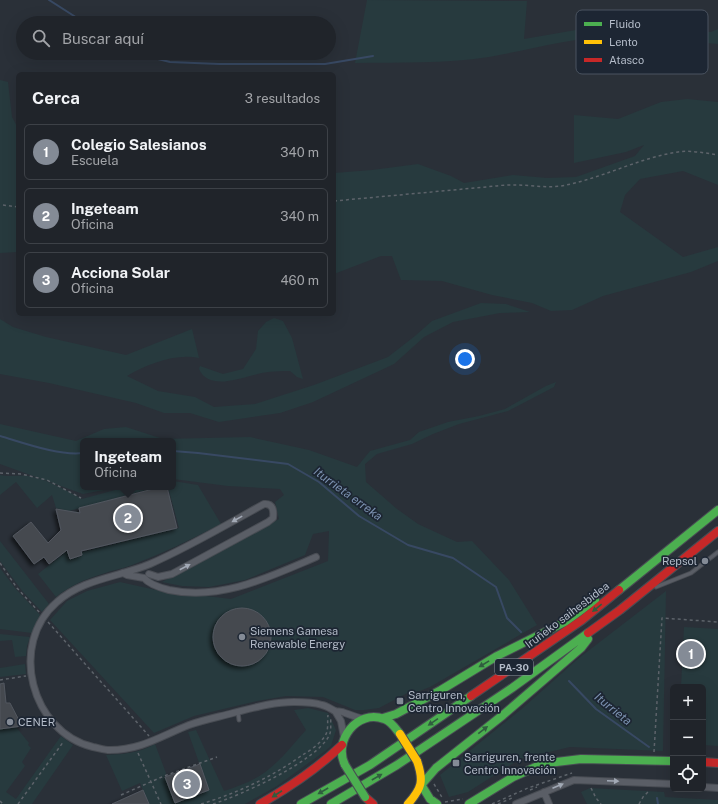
<!DOCTYPE html>
<html lang="es">
<meta charset="utf-8">
<style>
:root{--surface:#20242a;--page:#2d3036;--text:#f1f3f6;--muted:#a2a4a8;--line:#3d4147;--accent:#848b96}
body{margin:0;font-family:"Public Sans",sans-serif;background:var(--page);color:var(--text)}
.controls{position:absolute;right:12px;bottom:12px;display:grid;overflow:hidden;border-radius:6px;box-shadow:0 4px 16px #0002}
.controls button{width:36px;height:36px;display:grid;place-items:center;padding:0;border:0;border-bottom:1px solid var(--line);background:var(--surface);color:var(--text);font:20px sans-serif}
.you{position:absolute;left:465px;top:359px;width:14px;height:14px;margin:-10px;border:3px solid #fff;border-radius:50%;background:#1a73e8;box-shadow:0 0 0 6px #1a73e833}
.badge{display:grid;place-items:center;width:26px;height:26px;border-radius:50%;background:var(--accent);color:#fff;font-size:13px;font-weight:700}
.pin{position:absolute;translate:-50% -50%;border:2px solid #fff;box-shadow:0 1px 4px #0006}
.popup{position:absolute;left:80px;top:438px;width:96px;height:52px;box-sizing:border-box;display:grid;place-content:center;border-radius:6px;background:var(--surface);filter:drop-shadow(0 1px 3px #0005);font-size:13px;white-space:nowrap;color:var(--muted)}
.popup b{font-size:15px;color:var(--text)}
.popup::after{content:'';position:absolute;left:50%;top:100%;margin-left:-8px;border:8px solid transparent;border-top-color:var(--surface)}
.list{margin:0;padding:0;list-style:none}
h2{display:flex;justify-content:space-between;align-items:center;height:52px;margin:0;padding:0 16px;font-size:17px}
h2 small{font-size:13px;font-weight:400;color:var(--muted)}
.list li{display:grid;grid-template-columns:26px 1fr auto;gap:12px;align-items:center;box-sizing:border-box;height:56px;margin:0 8px 8px;padding:0 8px;border:1px solid var(--line);border-radius:6px}
.list b{display:block;font-size:15px;white-space:nowrap}
.list p{margin:0;font-size:13px;white-space:nowrap;color:var(--muted)}
.list em{font-size:13px;font-style:normal;color:var(--muted)}
.icon{flex:none;width:22px;height:22px;fill:none;stroke:currentColor;stroke-width:2;stroke-linecap:round;stroke-linejoin:round}
.map{position:relative;flex:none;width:718px;height:804px;overflow:hidden}
.search{position:absolute;background:var(--surface);box-shadow:0 4px 16px #0002;left:16px;top:16px;width:320px;height:44px;display:flex;align-items:center;gap:10px;box-sizing:border-box;padding:0 14px;border-radius:22px;color:var(--muted);font-size:15px}
.panel{position:absolute;background:var(--surface);box-shadow:0 4px 16px #0002;left:16px;top:72px;width:320px;height:244px;border-radius:6px}
.map>svg:first-child{display:block}
.green{fill:#273a3e}
.lines{fill:none;stroke-linecap:round;stroke-linejoin:round}
.stream{stroke:#384963;stroke-width:2}
.building{fill:#444950;stroke:#52575f;filter:url(#shadow)}
.lane-casing{stroke:#484c53;stroke-width:5}
.street-casing{stroke:#484c53;stroke-width:8}
.fast-casing{stroke:#484c53;stroke-width:10}
.slow-casing{stroke:#484c53;stroke-width:10}
.jam-casing{stroke:#484c53;stroke-width:10}
.path{stroke:#5d636a;stroke-width:1.5;stroke-dasharray:3 3;stroke-linecap:butt}
.lane{stroke:#5a5e66;stroke-width:3}
.street{stroke:#5a5e66;stroke-width:6}
.fast{stroke:#4caf50;stroke-width:8}
.slow{stroke:#ffc107;stroke-width:8}
.jam{stroke:#c62828;stroke-width:8}
.fast-bridge-casing{stroke:#484c53;stroke-width:10;stroke-linecap:butt}
.slow-bridge-casing{stroke:#484c53;stroke-width:10;stroke-linecap:butt}
.fast-bridge{stroke:#4caf50;stroke-width:8}
.slow-bridge{stroke:#ffc107;stroke-width:8}
.oneway{fill:#a2a9b5}
.oneway2{fill:#305d3f}
.poi-dot{fill:#848b96;stroke:#1d2633;stroke-width:1.5}
.labels{text-anchor:middle;stroke-width:3.5;stroke-linejoin:round;paint-order:stroke}
.shield{fill:#1d2633;stroke:#878f9c;stroke-width:1}
.shield-label{font-size:10px;font-weight:bold;fill:#b4bcc9}
.poi-label{font-size:11px;fill:#b4bcc9;stroke:#1d2633;text-anchor:start}
.street-label{font-size:11px;fill:#b4bcc9;stroke:#1d2633}
.water-label{font-size:12px;font-style:italic;fill:#7c92b1;stroke:#1d2633}
.key{fill:#1d2633;stroke:#4a5360;stroke-width:1}
.key-label{font-size:11px;fill:#b4bcc9}
</style>
<div class="map">
<svg width="718" height="804" viewBox="0 0 718 804">
<defs>
<filter id="shadow"><feDropShadow dx="-2.5" dy="2.5" stdDeviation="2" flood-color="#0009"/></filter>
</defs>
<rect width="100%" height="100%" fill="#2a3038"/>
<path class="green" d="M367,0l160,1 -3,38 81,-14 71,7h35l7,-3v15c-35,-3 -71,-9 -106,-8 -42,2 -83,14 -123,21 -45,7 -89,5 -134,6z
M0,80l8,2 4,35 6,11v124l-18,1z
M687,99l31,3v83l-35,-14 -43,8 -15,16 -5,17 63,45 35,-10v14l-27,11 -88,24 -31,14 -21,1 -19,-8 -40,-8 -50,-14 -41,-1 -9,-24h-11l-47,18v-101l38,-3 46,-6 33,12 13,7 49,-8 34,3 29,-1 59,-21 9,-11 -18,7 -52,11v-48l44,4 43,-17z
M481,303l25,1 24,8 -30,1 -47,9 -29,15 -30,27 -81,38 -33,11 -61,9 -29,-9h-26l-28,-10 -87,-20 -49,-9v-55l13,8 33,10 80,18 66,-26 7,29c-23,-5 -52,6 -72,18l31,15 37,6 19,10 41,-3 59,-19 74,-28 27,-21 17,-15z
M274,318l9,3 9,17 11,41 -6,-2 -7,-6c-7,0 -15,0 -22,1 -20,2 -58,22 -69,-3l1,-3 23,8 20,-5 13,-20 2,-18 8,-9z
M556,382l-2,5 -46,24 -49,13 -26,10 -21,10 -35,10 -12,10 1,18 31,27 21,15 39,18 15,-1 37,39 28,45 -107,62 -13,5 -4,-2 -34,18 -15,2h-9l-32,-13 -37,-1 -29,5 -63,15 -40,17 -104,-113 17,-19 20,-10 33,-9 36,8 75,9 97,-38 1,-30 -16,3 -8,21 -60,25 -36,7 -27,-1 -20,-4 117,-63 -4,-17 9,-7 -4,-6 -52,-3 -55,-7v-38h-90v46h37l-37,7 -83,-30v-40l76,17 28,-12 22,-2 37,12 87,-2 59,13 48,17 13,-16 40,-11 9,-8 29,-10 31,-6 26,-7 41,-23z
M0,475c9,2 19,0 28,1 19,3 37,14 54,23l44,-12h31l-88,24 -13,-3 -4,-13 -15,13 -21,-26 -16,13z
M173,481l25,4 23,39c-29,15 -58,29 -89,41 -10,4 -20,5 -30,9 -17,5 -32,12 -46,23l-18,-23 29,-23 2,8 13,-3v-4l97,-24 -11,-41h5z
M0,541l49,63 -7,8 -19,-20 -23,-31z
M0,568l15,20 25,27 -8,18 -32,-4z
M666,591l-3,160 -93,-4 -50,12 -52,33 -19,5 -9,-22 84,-68 55,-49z
M684,627l34,2v117l-15,-1v-58h-22z
M0,634l30,3 -3,9 -1,10 -11,1 -3,-17 -12,1z
M25,664l1,10 -26,3v-9z
M308,708l20,5 8,17 -5,16 -6,5 -48,35 -32,18h-96l-9,-21 -18,8 -16,-36c19,-1 32,-2 49,-11l11,29 -1,4 10,26 34,-13 -21,-58 8,-2 28,61c15,-5 34,-12 45,-22 14,-11 25,-26 37,-39l-12,-20z
M16,727l13,16 -1,2 3,3 -9,14 3,4 -19,26 10,7 45,-63 12,9 -41,59h-32v-75z
M590,788l74,4 1,5 53,3v4h-131l-6,-12z"/>
<g class="lines">
<path class="stream" d="M49,0l36,23
M134,53l36,9 49,2h106l48,-8
M0,436c24,7 59,20 83,17
M173,451l25,2 90,11 31,18 40,34 49,29 45,13 43,29 11,31 14,14
M569,681l27,28 53,38
M657,798l1,6"/>
</g>
<path class="building" d="M161,487h6l10,41 -96,23 1,4 -12,4 -3,-9 -18,14 -5,-7 -10,7 -21,-28 18,-14 17,21 13,-13 -5,-21 24,4 -1,-5z
M213 637a29 29 0 1 1 58 0a29 29 0 1 1-58 0Z
M4,683l2,20h4l12,23 -22,3v-45z
M200,764l9,26 -34,13 -10,-26z
M143,790l6,14h-37z"/>
<g class="lines">
<g class="lane-casing">
<path id="lane" d="M656,587l35,-14 27,-21
M238,712l1,8"/>
</g>
<g class="street-casing">
<path id="street" d="M123,573l4,2 17,3c5,6 17,10 25,12 52,11 100,-13 147,-33
M149,574l9,3 14,-3 96,-52 5,-4c1,-7 0,-15 -9,-14 -38,21 -75,43 -114,60 -31,13 -68,15 -93,38 -49,42 -26,130 36,145 6,1 11,3 17,3 31,0 51,-14 79,-25 14,-5 29,-8 44,-12 20,-5 40,-11 61,-11 10,0 19,0 28,3 5,1 9,4 13,6 3,1 7,0 10,2 7,2 12,5 20,6
M335,711l6,10 3,16
M703,787l15,1
M544,792l5,12
M516,804l58,-24 99,4"/>
</g>
<g class="fast-casing">
<path id="fast" d="M619,590l99,-80
M383,718l13,-4 45,-24 56,-34 68,-34 30,-22
M345,765c-12,-24 12,-56 39,-46 7,2 12,10 16,15
M423,783l13,-15 67,-53 78,-67 7,-9
M422,786l8,13 7,5
M301,804l69,-39 101,-69
M331,804l66,-39 115,-77 76,-55
M469,804l44,-27 25,-11 10,-3 33,-4 92,2"/>
</g>
<g class="slow-casing">
<path id="slow" d="M408,804c14,-16 16,-23 9,-43"/>
</g>
<g class="jam-casing">
<path id="jam" d="M588,633l32,-23 98,-79
M471,696l111,-76 37,-30
M703,762l15,1
M365,797l8,7
M260,804c30,-17 57,-35 82,-59"/>
</g>
<path class="path" d="M334,201l162,-15c6,-1 13,-1 19,-1 15,0 30,3 46,1 40,-7 77,-28 117,-34 13,-2 27,1 40,3
M3,205l15,2
M0,473l21,1 26,6 34,18
M0,563l17,25 23,25
M48,622l101,114
M0,680l26,-4
M654,752l8,-134 56,4
M138,753l23,51
M434,784l9,15
M591,788l5,10 5,6
M530,790l7,-3
M121,795l43,-19 53,-19
M0,801l3,3
M445,802l18,-3
M18,804l46,-63
M201,804c36,-11 69,-26 100,-48 8,-5 18,-11 24,-20 4,-6 2,-14 3,-21
M213,804c28,-9 102,-42 116,-68 3,-6 1,-12 2,-18
M492,804l36,-16 44,-15
M498,804l14,-6
M639,804l4,-7 7,-7"/>
<use href="#lane" class="lane"/>
<use href="#street" class="street"/>
<use href="#fast" class="fast"/>
<use href="#slow" class="slow"/>
<use href="#jam" class="jam"/>
<g class="fast-bridge-casing">
<path id="fast-bridge" d="M345,765l20,32"/>
</g>
<g class="slow-bridge-casing">
<path id="slow-bridge" d="M400,734l17,27"/>
</g>
<use href="#fast-bridge" class="fast-bridge"/>
<use href="#slow-bridge" class="slow-bridge"/>
</g>
<defs><path id="oneway-solid" d="M-6-.8H1V-3.2L6.5 0L1 3.2V.8H-6Z"/></defs>
<g class="oneway">
<use href="#oneway-solid" transform="translate(237 519) rotate(151)"/>
<use href="#oneway-solid" transform="translate(185 567) rotate(-28)"/>
<use href="#oneway-solid" transform="translate(613 781) rotate(3)"/>
<use href="#oneway-solid" transform="translate(558 786) rotate(-23)"/>
</g>
<g class="oneway2">
<use href="#oneway-solid" transform="translate(597 608) rotate(141)"/>
<use href="#oneway-solid" transform="translate(484 664) rotate(149)"/>
<use href="#oneway-solid" transform="translate(433 722) rotate(146)"/>
<use href="#oneway-solid" transform="translate(483 730) rotate(-38)"/>
<use href="#oneway-solid" transform="translate(377 777) rotate(-30)"/>
<use href="#oneway-solid" transform="translate(323 791) rotate(150)"/>
<use href="#oneway-solid" transform="translate(277 794) rotate(147)"/>
</g>
<g class="poi-dot">
<circle cx="705" cy="561" r="4"/>
<circle cx="242" cy="637" r="4"/>
<rect x="396" y="697" width="8" height="8" rx="2"/>
<circle cx="10" cy="722" r="4"/>
<rect x="452" y="759" width="8" height="8" rx="2"/>
</g>
<g class="labels">
<rect class="shield" x="495" y="659" width="38" height="16" rx="3"/>
<g class="shield-label">
<text x="514" y="671">PA-30</text>
</g>
<g class="poi-label">
<text x="697" y="565" text-anchor="end">Repsol</text>
<text x="250" y="635">Siemens Gamesa<tspan x="250" dy="13">Renewable Energy</tspan></text>
<text x="408" y="699">Sarriguren,<tspan x="408" dy="13">Centro Innovación</tspan></text>
<text x="18" y="726">CENER</text>
<text x="464" y="761">Sarriguren, frente<tspan x="464" dy="13">Centro Innovación</tspan></text>
</g>
<g class="street-label">
<text transform="translate(567 615) rotate(-37)" y="4">Iruñeko saihesbidea</text>
</g>
<g class="water-label">
<text transform="translate(348 494) rotate(36)" y="4">Iturrieta erreka</text>
<text transform="translate(613 709) rotate(39)" y="4">Iturrieta</text>
</g>
</g>
<rect x="576" y="10" width="132" height="64" rx="6" class="key"/>
<rect x="584" y="22" width="18" height="4" fill="#4caf50"/>
<rect x="584" y="40" width="18" height="4" fill="#ffc107"/>
<rect x="584" y="58" width="18" height="4" fill="#c62828"/>
<g class="key-label">
<text x="609" y="28">Fluido</text>
<text x="609" y="46">Lento</text>
<text x="609" y="64">Atasco</text>
</g>
</svg>
<div class="controls">
<button>+</button>
<button>−</button>
<button><svg class="icon" aria-label="locate" viewBox="0 0 24 24"><circle cx="12" cy="12" r="6"/><path d="M12 2v4M12 18v4M2 12h4M18 12h4"/></svg></button>
</div>
<div class="you"></div>
<div class="pin badge" style="left:691px;top:654px">1</div>
<div class="pin badge" style="left:128px;top:518px">2</div>
<div class="popup"><b>Ingeteam</b>Oficina</div>
<div class="pin badge" style="left:187px;top:784px">3</div>
<div class="search"><svg class="icon" aria-label="search" viewBox="0 0 24 24"><circle cx="10" cy="10" r="6"/><path d="M15 15l6 6"/></svg>Buscar aquí</div>
<section class="panel">
<h2>Cerca<small>3 resultados</small></h2>
<ul class="list">
<li><span class="badge">1</span><div><b>Colegio Salesianos</b><p>Escuela</p></div><em>340 m</em></li>
<li><span class="badge">2</span><div><b>Ingeteam</b><p>Oficina</p></div><em>340 m</em></li>
<li><span class="badge">3</span><div><b>Acciona Solar</b><p>Oficina</p></div><em>460 m</em></li>
</ul>
</section>
</div>
